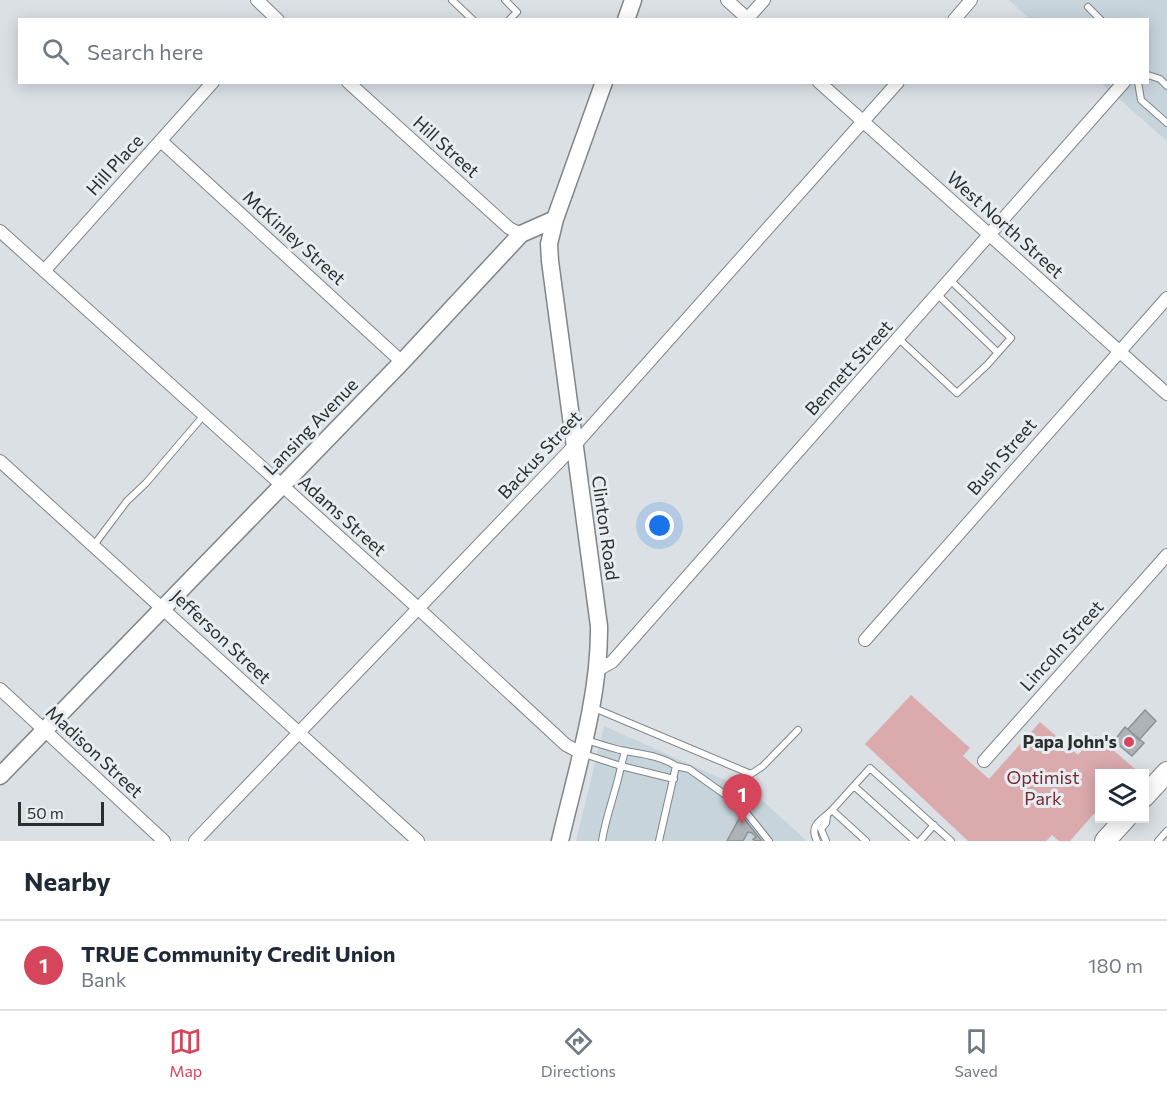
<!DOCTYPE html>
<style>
:root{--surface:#fff;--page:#f2f2f3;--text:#1f2937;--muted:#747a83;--line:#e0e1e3;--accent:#d5455c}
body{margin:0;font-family:Commissioner,sans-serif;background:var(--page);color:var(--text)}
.controls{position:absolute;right:18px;bottom:18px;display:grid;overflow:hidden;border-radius:0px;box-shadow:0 3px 15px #0003}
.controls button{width:54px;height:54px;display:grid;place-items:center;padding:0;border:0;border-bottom:2px solid var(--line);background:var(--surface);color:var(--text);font:30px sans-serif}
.scale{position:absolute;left:18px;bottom:15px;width:86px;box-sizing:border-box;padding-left:6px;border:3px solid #2b2e2f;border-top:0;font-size:16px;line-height:21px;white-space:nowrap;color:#2b2e2f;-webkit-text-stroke:4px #e7edf1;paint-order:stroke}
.you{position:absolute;left:660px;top:526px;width:21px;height:21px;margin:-15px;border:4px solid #fff;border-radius:50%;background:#1a73e8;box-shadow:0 0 0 9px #1a73e833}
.badge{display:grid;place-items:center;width:39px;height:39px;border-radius:50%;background:var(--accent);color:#fff;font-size:20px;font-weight:700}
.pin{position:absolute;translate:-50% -50px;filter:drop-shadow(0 2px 3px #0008)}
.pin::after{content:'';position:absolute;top:32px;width:21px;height:18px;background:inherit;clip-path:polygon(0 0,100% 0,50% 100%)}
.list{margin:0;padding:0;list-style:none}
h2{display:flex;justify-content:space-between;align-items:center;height:78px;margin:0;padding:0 24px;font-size:26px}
h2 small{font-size:20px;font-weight:400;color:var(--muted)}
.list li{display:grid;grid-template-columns:39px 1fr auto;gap:18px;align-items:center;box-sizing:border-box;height:90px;padding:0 24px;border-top:2px solid var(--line)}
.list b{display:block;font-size:22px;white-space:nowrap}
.list p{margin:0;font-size:20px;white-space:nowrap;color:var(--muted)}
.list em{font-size:20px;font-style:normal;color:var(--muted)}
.icon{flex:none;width:33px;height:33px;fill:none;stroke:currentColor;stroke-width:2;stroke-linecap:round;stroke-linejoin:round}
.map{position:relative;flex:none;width:1167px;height:841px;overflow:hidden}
.search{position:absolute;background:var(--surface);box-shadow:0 3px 15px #0003;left:18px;right:18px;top:18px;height:66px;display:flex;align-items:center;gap:15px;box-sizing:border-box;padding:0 21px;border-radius:0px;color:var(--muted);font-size:22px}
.sheet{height:168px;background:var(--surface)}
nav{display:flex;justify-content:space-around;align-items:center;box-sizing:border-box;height:84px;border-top:2px solid var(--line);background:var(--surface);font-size:16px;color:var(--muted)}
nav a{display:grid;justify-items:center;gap:3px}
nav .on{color:var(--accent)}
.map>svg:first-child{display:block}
.built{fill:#c7d4db}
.green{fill:#daaaad}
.building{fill:#adb3b7;stroke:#8b9195;stroke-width:1.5}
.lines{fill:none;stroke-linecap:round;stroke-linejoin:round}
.service-casing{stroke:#7f8588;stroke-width:8}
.minor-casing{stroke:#7f8588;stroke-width:14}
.secondary-casing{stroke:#7f8588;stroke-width:19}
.primary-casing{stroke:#7f8588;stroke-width:22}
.service{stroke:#fff;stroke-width:6}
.minor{stroke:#fff;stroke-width:12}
.secondary{stroke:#fff;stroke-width:16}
.primary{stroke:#fff;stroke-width:20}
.poi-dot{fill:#d5455c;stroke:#e7edf1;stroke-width:2}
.labels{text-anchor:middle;stroke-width:6;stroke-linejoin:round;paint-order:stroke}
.street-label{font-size:18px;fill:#2b2e2f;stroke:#e7edf1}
.poi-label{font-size:18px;font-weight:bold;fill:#2b2e2f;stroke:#e7edf1;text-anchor:end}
.park-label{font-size:18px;fill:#742933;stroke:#e7edf1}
</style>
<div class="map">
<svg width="1167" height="841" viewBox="0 0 1167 841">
<rect width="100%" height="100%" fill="#dae0e4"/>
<path class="built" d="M1009,0h158v141l-66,-58 47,-1v-62l-118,-1z
M604,726l150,67 53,48h-231z"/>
<path class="green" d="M911,695l59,53 -7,8 26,23 51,-57 38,33 18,-20 39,34 -4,4 -31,1 -1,34 -29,33h-11l-7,-6 -6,6h-78l-103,-97z"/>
<path class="building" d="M1145,710l11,11 -17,19 -11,-11z
M1125,727l19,16 -12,13 -18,-15z
M741,815l21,26h-7l-2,-2 3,-2 -4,-4 -4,-1 -5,9h-16z"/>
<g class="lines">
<g class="service-casing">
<path id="service" d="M452,0l21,20
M505,0l12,12 -8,8
M1088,7l13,13
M1148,75l12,4 7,7
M1138,82l3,18 26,23
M937,294l60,58
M899,339l58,54 30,-28 24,-27 -61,-58
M94,545l33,-44 19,-18 58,-68
M594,708l157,66 12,-8 35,-36
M587,740c11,4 22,7 33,10 19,4 40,5 56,16l-17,75
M625,751l-4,15 53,13
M584,754l37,12c-5,26 -15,49 -19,75
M676,766l13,3 52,37 28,35
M854,786l61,55
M817,841c-9,-17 6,-21 15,-31
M826,841l-5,-12 5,-6 1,-7
M866,841l-34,-31 38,-42 81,73
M920,841l14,-16
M1158,841l9,-10"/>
</g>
<g class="minor-casing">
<path id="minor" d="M257,0l21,20
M727,0l22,20
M748,18l16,-18
M954,20l17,-20
M348,82l161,146 12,6
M819,82l348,312
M161,141l241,221
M0,231l408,368 158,146 15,8
M44,271l169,-189
M0,461l418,380
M865,640l302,-342
M596,671l16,-9 512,-580
M0,689l164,152
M984,761l183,-206
M195,841l379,-395 324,-364"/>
</g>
<g class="secondary-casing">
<path id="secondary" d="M626,20l7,-20
M0,776l402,-414 119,-128 34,-15
M560,841c16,-69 40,-144 39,-215l-49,-365 -1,-17 6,-25 49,-137"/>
</g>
<g class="primary-casing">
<path id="primary" d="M1144,797l23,-25
M1105,841l21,-23"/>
</g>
<use href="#service" class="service"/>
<use href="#minor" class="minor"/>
<use href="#secondary" class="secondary"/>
<use href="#primary" class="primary"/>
</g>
<circle class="poi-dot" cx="1129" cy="742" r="6"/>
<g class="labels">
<g class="street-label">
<text transform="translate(446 147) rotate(42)" y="6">Hill Street</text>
<text transform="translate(115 165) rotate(-48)" y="6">Hill Place</text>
<text transform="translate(1005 225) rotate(42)" y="6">West North Street</text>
<text transform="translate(294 238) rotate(42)" y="6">McKinley Street</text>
<text transform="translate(849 368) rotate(-48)" y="6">Bennett Street</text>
<text transform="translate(311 427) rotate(-46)" y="6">Lansing Avenue</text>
<text transform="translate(540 455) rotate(-47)" y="6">Backus Street</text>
<text transform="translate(1002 457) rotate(-49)" y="6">Bush Street</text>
<text transform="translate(342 516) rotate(42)" y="6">Adams Street</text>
<text transform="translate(605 528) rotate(82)" y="6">Clinton Road</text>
<text transform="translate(221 637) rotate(43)" y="6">Jefferson Street</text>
<text transform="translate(1062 646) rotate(-48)" y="6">Lincoln Street</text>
<text transform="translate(94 752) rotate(43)" y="6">Madison Street</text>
</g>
<g class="poi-label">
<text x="1117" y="748">Papa John's</text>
</g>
<g class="park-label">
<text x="1043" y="784">Optimist<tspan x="1043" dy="21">Park</tspan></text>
</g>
</g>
</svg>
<div class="controls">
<button><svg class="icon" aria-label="layers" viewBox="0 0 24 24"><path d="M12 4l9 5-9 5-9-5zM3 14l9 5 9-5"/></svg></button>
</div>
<div class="scale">50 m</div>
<div class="you"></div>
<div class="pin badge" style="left:742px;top:824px">1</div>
<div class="search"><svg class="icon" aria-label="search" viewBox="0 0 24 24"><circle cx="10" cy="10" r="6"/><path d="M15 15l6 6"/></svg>Search here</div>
</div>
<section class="sheet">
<h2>Nearby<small></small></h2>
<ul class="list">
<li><span class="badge">1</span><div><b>TRUE Community Credit Union</b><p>Bank</p></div><em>180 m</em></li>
</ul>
</section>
<nav>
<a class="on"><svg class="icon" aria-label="map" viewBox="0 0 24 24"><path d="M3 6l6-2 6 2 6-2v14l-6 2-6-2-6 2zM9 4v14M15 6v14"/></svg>Map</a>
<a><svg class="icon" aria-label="directions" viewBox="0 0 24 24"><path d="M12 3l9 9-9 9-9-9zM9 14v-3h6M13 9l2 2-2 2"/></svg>Directions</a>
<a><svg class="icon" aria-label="saved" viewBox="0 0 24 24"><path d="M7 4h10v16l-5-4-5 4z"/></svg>Saved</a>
</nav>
